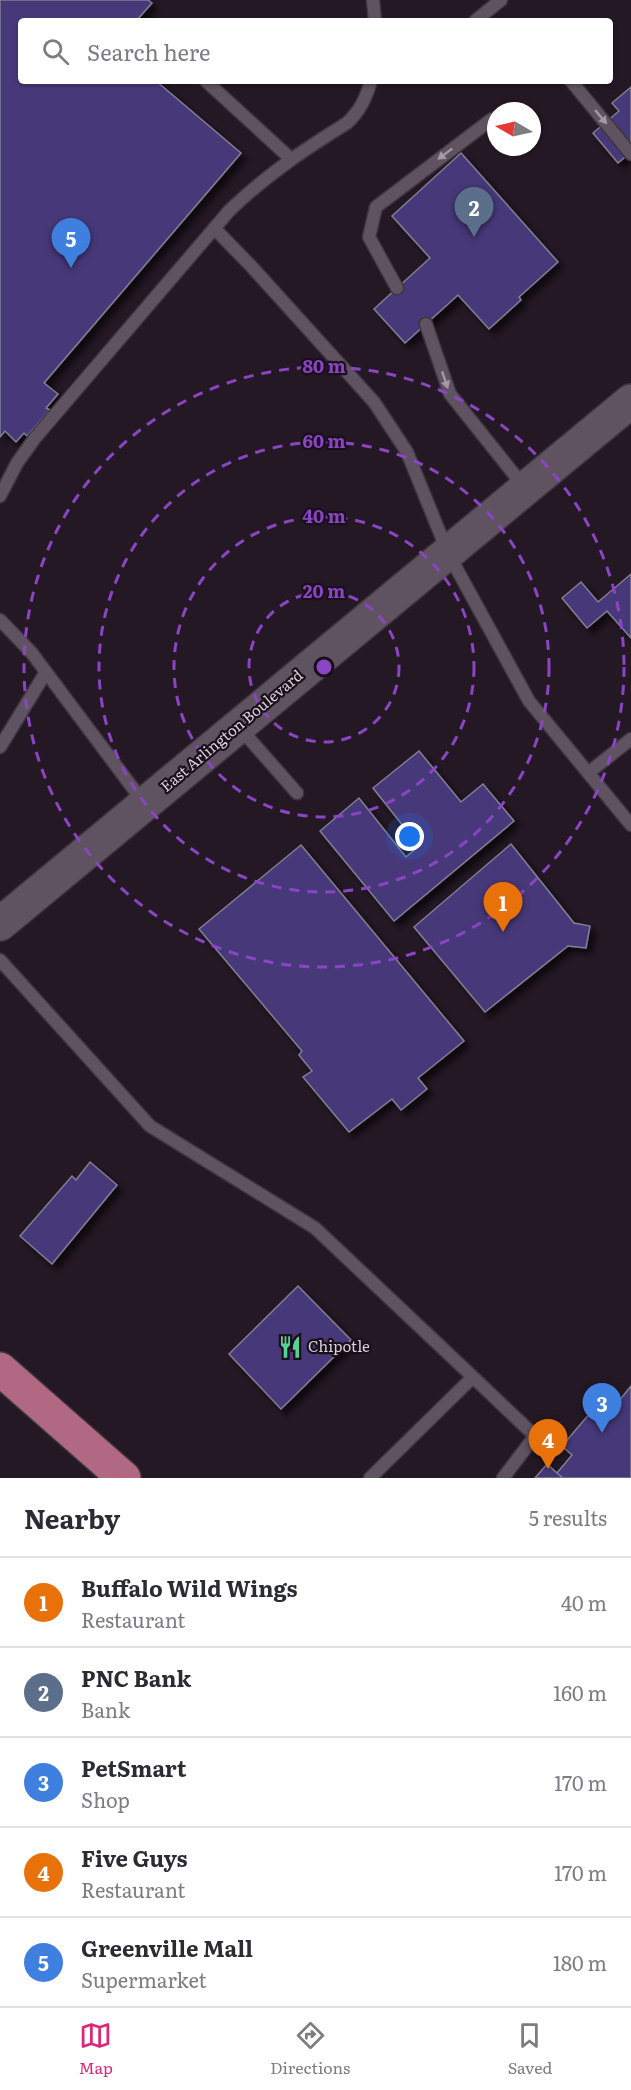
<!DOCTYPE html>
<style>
:root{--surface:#fff;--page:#f2f2f3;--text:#2b2b33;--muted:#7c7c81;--line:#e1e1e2;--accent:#db2777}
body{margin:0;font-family:Literata,serif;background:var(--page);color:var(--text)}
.compass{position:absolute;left:487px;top:102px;width:54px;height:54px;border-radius:50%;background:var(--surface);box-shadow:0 2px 4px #0004;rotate:279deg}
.you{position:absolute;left:410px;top:837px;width:21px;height:21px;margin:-15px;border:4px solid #fff;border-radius:50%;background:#1a73e8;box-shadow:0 0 0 9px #1a73e833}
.badge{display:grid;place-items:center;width:39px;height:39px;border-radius:50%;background:var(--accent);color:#fff;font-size:20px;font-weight:700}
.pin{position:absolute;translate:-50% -50px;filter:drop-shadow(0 2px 3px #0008)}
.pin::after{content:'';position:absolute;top:32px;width:21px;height:18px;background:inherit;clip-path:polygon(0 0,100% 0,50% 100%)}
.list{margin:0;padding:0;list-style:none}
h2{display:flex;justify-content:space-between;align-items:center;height:78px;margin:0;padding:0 24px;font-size:26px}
h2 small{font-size:20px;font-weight:400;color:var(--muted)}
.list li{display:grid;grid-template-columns:39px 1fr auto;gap:18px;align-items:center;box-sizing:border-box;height:90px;padding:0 24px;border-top:2px solid var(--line)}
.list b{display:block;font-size:22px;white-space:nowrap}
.list p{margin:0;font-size:20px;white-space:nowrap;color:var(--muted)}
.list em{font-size:20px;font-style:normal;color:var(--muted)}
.icon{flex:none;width:33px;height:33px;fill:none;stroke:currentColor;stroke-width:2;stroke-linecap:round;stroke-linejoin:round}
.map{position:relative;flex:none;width:631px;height:1478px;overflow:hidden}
.search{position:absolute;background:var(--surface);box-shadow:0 2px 4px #0004;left:18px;right:18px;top:18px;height:66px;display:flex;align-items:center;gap:15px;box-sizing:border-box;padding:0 21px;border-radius:6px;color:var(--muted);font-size:22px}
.sheet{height:528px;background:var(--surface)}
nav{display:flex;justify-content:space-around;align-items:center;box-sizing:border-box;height:84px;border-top:2px solid var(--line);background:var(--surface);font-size:16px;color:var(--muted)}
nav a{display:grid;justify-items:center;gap:3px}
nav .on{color:var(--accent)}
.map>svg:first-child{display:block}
.building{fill:#473879;stroke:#817e91;stroke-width:1.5;filter:url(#shadow)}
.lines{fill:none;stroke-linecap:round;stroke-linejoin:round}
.lane-casing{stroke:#3e353e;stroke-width:15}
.secondary-casing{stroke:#3e353e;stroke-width:36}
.highway-casing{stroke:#3e353e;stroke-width:36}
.lane{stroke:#605361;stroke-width:12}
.secondary{stroke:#605361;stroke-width:33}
.highway{stroke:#b16882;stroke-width:33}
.oneway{fill:#a399a4}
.ring{fill:none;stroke:#8945c3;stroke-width:3;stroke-dasharray:10 8}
.labels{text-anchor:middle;stroke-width:4.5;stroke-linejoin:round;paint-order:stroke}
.street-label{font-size:15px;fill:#dad2da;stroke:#1a0f1b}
.poi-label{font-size:15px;fill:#dad2da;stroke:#1a0f1b;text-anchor:start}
.centre{fill:#8945c3;stroke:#1a0f1b;stroke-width:3}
.ring-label{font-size:18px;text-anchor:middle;font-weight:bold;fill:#8945c3;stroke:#1a0f1b;stroke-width:4.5;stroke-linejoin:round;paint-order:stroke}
</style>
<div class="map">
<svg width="631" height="1478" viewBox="0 0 631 1478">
<defs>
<filter id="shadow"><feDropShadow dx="5.5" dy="5.5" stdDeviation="3" flood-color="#0009"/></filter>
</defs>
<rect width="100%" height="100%" fill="#241824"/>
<path class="building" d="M0,0h148l4,3 -16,18h-115v60h135l85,72 -197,230 14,11 -12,14 4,2 -23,26 -3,-3 -8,9 -11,-11 -5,6z
M631,87v65l-13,11 -25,-30 26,-22 -7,-8z
M461,153l97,109 -39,35 2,3 -32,29 -31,-34 -53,48 -31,-34 56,-51 -38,-42z
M631,574v64l-24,-27 -20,17 -25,-30 19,-16 17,20z
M419,751l42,51 22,-18 31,37 -120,100 -74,-90 39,-33 47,59 13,-11 -46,-58z
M511,844l63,79 16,3 -4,22 -18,-2 -83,66 -71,-85z
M301,845l163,196 -46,37 9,11 -26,21 -9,-11 -43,33 -46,-55 9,-6 -13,-16 3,-4 -103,-122z
M90,1162l27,23 -65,79 -32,-28 52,-60 4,4z
M298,1286l53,54 -70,69 -52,-55z
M631,1386v92h-68l-6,-5 15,-18 -10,-9 46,-54 11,9z
M547,1464l10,9 6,5h-28z"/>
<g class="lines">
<g class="lane-casing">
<path id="lane" d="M373,0l2,21
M475,21l26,-21
M206,81l85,78
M571,81l60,73
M214,228l37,38 123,136 33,50 41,101 81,148 102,124
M397,288l-28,-51 7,-30 116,-88
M426,324l24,70 75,94
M0,496l17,-33 18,-25 194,-227c36,-35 76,-62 118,-88 13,-12 19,-25 24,-42
M0,620l31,32 113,151
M239,727l58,66
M0,747l46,-75
M588,773l43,-34
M0,960l150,166 165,102 158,149 -103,101
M473,1377l62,59 -32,42"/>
</g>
<g class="secondary-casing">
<path id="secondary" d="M0,924l631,-523"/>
</g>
<g class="highway-casing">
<path id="highway" d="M0,1369l124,109"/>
</g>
<use href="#lane" class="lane"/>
<use href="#secondary" class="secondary"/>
<use href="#highway" class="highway"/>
</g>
<defs><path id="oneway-solid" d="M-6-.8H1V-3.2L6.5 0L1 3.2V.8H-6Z" transform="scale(1.5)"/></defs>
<g class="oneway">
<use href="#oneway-solid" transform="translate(601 117) rotate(50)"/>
<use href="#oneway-solid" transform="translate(445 154) rotate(143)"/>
<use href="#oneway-solid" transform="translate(445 380) rotate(71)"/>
</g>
<g class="ring">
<circle cx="324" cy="667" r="75"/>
<circle cx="324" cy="667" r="150"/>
<circle cx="324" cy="667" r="225"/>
<circle cx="324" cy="667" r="300"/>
</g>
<defs>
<g id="restaurant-bare" transform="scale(1.8)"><path d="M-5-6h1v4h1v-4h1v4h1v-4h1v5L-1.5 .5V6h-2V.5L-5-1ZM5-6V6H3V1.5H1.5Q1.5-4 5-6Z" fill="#54d395" stroke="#1a0f1b" stroke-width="2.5" paint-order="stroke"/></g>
</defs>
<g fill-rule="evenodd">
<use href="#restaurant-bare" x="290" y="1347"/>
</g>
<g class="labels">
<g class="street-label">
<text transform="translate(232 731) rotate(-40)" y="5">East Arlington Boulevard</text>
</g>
<g class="poi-label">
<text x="308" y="1352">Chipotle</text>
</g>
</g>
<circle cx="324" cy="667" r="9" class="centre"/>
<g class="ring-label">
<text x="324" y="373">80 m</text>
<text x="324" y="448">60 m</text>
<text x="324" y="523">40 m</text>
<text x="324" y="598">20 m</text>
</g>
</svg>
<svg class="compass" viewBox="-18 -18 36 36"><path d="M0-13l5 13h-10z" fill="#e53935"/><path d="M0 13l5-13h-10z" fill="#7c7c81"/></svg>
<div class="you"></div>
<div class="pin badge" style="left:503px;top:932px;background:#e8710a">1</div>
<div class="pin badge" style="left:474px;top:237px;background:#5c6f8a">2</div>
<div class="pin badge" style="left:602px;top:1433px;background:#3f7fe0">3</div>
<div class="pin badge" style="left:548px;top:1469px;background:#e8710a">4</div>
<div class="pin badge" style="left:71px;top:268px;background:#3f7fe0">5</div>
<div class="search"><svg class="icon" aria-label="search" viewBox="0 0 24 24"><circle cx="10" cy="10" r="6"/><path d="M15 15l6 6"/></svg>Search here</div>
</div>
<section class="sheet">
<h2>Nearby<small>5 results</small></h2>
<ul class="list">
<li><span class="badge" style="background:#e8710a">1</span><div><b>Buffalo Wild Wings</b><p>Restaurant</p></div><em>40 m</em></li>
<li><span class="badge" style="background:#5c6f8a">2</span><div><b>PNC Bank</b><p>Bank</p></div><em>160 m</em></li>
<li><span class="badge" style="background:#3f7fe0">3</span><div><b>PetSmart</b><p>Shop</p></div><em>170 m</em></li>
<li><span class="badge" style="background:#e8710a">4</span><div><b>Five Guys</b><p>Restaurant</p></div><em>170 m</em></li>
<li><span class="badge" style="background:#3f7fe0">5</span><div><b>Greenville Mall</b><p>Supermarket</p></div><em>180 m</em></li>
</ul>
</section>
<nav>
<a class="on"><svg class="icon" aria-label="map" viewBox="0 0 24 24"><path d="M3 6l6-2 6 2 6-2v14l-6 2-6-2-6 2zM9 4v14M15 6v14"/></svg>Map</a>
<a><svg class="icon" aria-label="directions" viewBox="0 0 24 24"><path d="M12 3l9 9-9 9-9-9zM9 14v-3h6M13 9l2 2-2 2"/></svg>Directions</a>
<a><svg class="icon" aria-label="saved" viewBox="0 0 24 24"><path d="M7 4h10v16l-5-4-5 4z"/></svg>Saved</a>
</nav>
